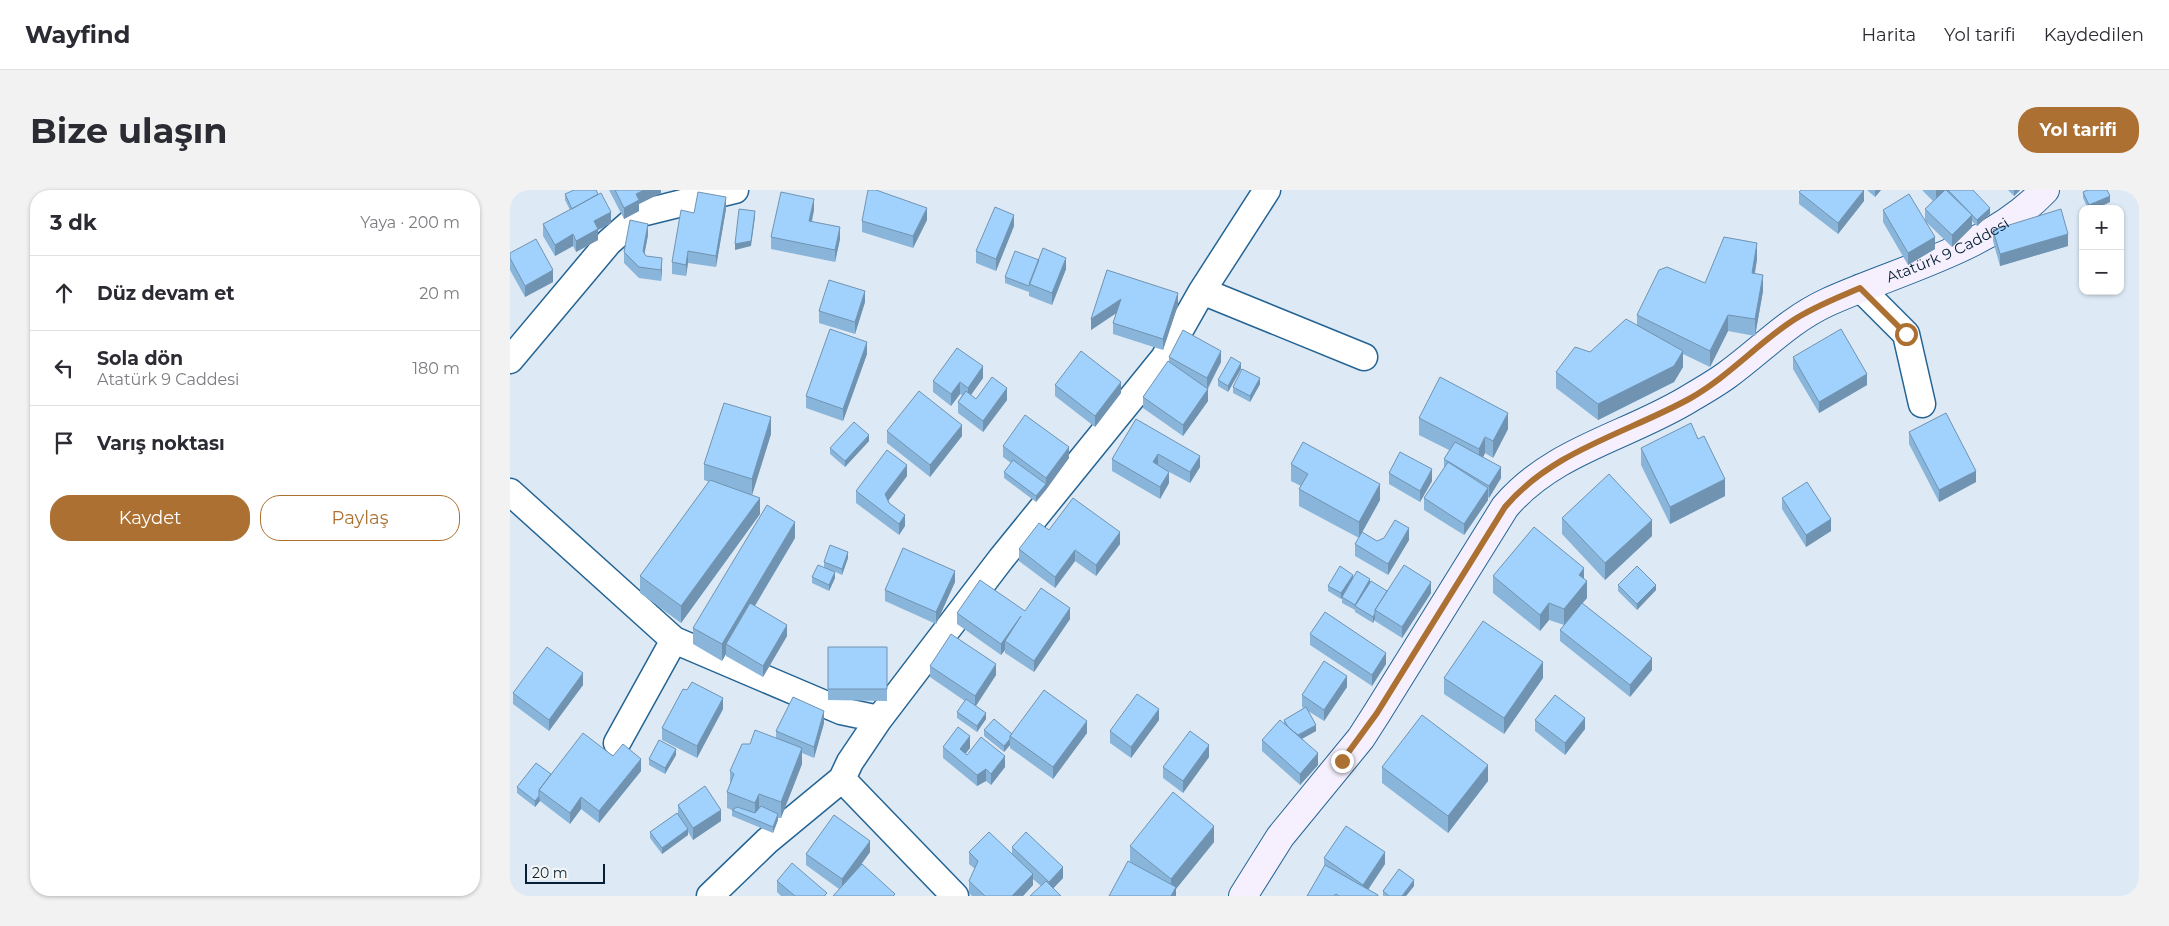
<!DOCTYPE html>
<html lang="tr">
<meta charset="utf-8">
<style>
:root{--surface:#fff;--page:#f2f2f3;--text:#2b2b33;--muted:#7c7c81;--line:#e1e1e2;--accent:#ac7132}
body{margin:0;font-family:Montserrat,sans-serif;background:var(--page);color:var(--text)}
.controls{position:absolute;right:15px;top:15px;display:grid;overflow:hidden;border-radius:10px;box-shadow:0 1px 4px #0004}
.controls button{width:45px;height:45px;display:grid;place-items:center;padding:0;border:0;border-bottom:1px solid var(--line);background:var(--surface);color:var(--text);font:25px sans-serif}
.scale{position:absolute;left:15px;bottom:12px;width:80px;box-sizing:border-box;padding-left:5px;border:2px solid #052034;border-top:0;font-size:14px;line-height:18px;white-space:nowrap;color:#052034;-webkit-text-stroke:4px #f5f5f5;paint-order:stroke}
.stop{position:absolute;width:15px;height:15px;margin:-11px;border:4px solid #ac7132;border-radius:50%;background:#fff}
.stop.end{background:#ac7132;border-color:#fff;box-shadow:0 1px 5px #0008}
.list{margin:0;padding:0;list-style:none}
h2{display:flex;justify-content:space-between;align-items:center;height:65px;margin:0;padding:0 20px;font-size:21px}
h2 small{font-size:16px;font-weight:400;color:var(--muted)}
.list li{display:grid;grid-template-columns:32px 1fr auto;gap:15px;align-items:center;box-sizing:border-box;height:75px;padding:0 20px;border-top:1px solid var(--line)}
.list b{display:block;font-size:19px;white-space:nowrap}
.list p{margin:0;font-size:16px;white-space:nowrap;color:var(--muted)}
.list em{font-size:16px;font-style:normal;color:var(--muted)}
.actions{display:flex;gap:10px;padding:15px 20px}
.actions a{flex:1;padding:11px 0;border:1px solid var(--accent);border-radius:20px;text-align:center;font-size:18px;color:var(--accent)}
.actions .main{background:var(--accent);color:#fff}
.icon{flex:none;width:28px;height:28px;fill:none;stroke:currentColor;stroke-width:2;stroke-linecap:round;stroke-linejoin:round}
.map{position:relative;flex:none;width:1629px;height:706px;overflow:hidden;border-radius:20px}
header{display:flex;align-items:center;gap:30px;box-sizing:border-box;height:70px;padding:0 25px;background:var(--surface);border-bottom:1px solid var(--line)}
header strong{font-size:24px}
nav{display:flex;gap:28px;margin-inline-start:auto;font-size:18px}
.intro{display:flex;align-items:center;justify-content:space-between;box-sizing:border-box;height:120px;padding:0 30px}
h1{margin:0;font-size:35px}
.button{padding:12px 22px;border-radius:20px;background:var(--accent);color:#fff;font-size:18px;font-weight:700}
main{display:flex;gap:30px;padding:0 30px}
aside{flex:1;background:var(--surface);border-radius:20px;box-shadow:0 1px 4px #0004}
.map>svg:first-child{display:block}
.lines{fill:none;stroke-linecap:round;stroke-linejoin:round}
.street-casing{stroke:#246494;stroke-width:29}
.secondary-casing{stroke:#246494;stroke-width:30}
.street{stroke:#fff;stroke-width:26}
.secondary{stroke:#f6f0fe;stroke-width:28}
.wall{fill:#8ab5da}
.shaded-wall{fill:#7093b1}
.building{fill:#a0d2fd;stroke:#7093b1}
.route{stroke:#ac7132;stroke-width:6}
.labels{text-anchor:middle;stroke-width:5;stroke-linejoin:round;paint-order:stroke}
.street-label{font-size:15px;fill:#052034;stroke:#f5f5f5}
</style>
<header>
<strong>Wayfind</strong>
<nav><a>Harita</a><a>Yol tarifi</a><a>Kaydedilen</a></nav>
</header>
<div class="intro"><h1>Bize ulaşın</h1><a class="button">Yol tarifi</a></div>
<main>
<aside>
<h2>3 dk<small>Yaya · 200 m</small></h2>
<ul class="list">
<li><svg class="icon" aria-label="ahead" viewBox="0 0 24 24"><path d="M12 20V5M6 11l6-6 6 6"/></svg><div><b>Düz devam et</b></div><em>20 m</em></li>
<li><svg class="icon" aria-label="left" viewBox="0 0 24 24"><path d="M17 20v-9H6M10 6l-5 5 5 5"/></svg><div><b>Sola dön</b><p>Atatürk 9 Caddesi</p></div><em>180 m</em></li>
<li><svg class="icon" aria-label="arrive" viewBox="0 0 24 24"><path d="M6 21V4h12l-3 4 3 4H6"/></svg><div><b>Varış noktası</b></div></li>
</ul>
<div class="actions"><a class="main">Kaydet</a><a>Paylaş</a></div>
</aside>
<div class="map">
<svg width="1629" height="706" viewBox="0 0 1629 706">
<rect width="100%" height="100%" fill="#ddeaf5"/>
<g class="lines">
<g class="street-casing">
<path id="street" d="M1350,98l46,46 16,70
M692,101l162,66
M0,170l99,-118 33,-29 93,-23
M0,302l164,148 167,71 38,8
M107,553l57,-103
M200,706l57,-55 75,-62
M445,706l-113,-117 8,-17 29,-43 122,-160 163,-201 38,-67 65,-101"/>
</g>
<g class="secondary-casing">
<g id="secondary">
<path id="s1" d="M733,706l37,-59 81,-99 16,-25 128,-206c49,-58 125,-71 187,-110 12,-7 24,-14 35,-22 36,-26 60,-54 101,-73 73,-33 160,-52 217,-112"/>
</g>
</g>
<use href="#street" class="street"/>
<use href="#secondary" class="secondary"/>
</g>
<path class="wall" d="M99,0h52v3l-22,11v7l-15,8z
M1357,0h14l-6,7z
M1412,0h51l17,24 -13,12 -5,-5v6l-20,20 -27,-26v-12l8,-8z
M1498,0h12l-6,6z
M1289,2l65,9 -26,33 -39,-30z
M1573,2l27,10 -15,7h-7l-5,-11z
M55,4l46,29 -13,7v10l-22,12 -3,-6 -18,10 -12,-20v-12l27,-14 -5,-10z
M216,19l-10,58 -28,-4 -2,13 -14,-2v-12l22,-49z
M304,20l-2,12 28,17 -5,23 -64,-13v-12z
M1373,20l52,39 -27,16 -25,-43z
M417,30l-14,28 -51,-16v-11z
M504,36l-18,45 -20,-8v-12z
M1483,40l75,16 -68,20 -7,-25z
M138,45l-4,19 2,2 16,14 -1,11 -22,-3 -15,-15v-11z
M0,63l43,29 -28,15 -15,-27z
M1247,69l-2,14 8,18 -8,45 -27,-5 -18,36 -27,-13v13l-9,15 -76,38 -42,-32v-16l81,-47v-10l68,-32z
M529,70l27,9 -14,36 -23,-9v-4l-24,-9v-6z
M668,103v12l-15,45 -50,-16v-11l3,-10 -25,17v-11z
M355,112l-10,32 -36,-11v-12z
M357,164l-24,67 -37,-13v-12z
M659,167l52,5 -13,27v12l-25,35 -40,-28v-11l26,-35z
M1283,167l74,28 -48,28 -26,-44z
M731,179l-13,23 -10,-6v-6z
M473,188l-12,17 5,4 31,1 -24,32 -25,-19v-11l4,-7 -2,-1 -9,12 -18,-14v-11z
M750,194l-10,18 -17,-9v-6z
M545,195l66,8 -26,34 -40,-31z
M909,228l89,11 -15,29 -8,-5 -2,4 18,21 -12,20 -1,-1v3l-24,35 -40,-25v-12l20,-30v-9l5,-9 -30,-15z
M626,229l64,48 -10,16 -30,-16 9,16 -9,16 -48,-28v-12z
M377,241l75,5 -32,41 -43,-34z
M1399,242l67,50 -37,20 -30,-58z
M261,244l-19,61 8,19 -79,109 -41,-30v-17l69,-94 -5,-2v-16z
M359,251l-24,26 -15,-13v-6z
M493,256l66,12 -33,44 -32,-24v-6l7,-9 -8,-6z
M1131,258l84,48 -55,28 -29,-59z
M781,274l89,36 -19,34 16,7 32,-1 -21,35 -33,-19v-12l4,-6 -60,-32v-17l2,-3 -10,-5z
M879,283l43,8 -12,21 -31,-18z
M397,286l-19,25 17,25 -6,9 -43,-32v-12z
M1272,308l49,33 -25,16 -24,-38z
M1052,328l90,18 -47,44 -43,-46z
M539,340l71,14 -24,32 -21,-15 -20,27 -36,-27v-12z
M285,348l-40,68 32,30 -24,41 -37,-21v-2l-4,7 -29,-17v-16z
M338,368l-6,17 -11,-5 4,8 -6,13 -17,-8v-6l12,-10v-5z
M983,386l91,3 3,19 -5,5 70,67 -22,27 -70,-56v-11l4,-5 -15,-5 -9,11 -47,-38z
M843,388l17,5 17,8 44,2 -29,45 -27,-17v-2l-2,4 -18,-11v-2l-13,-7v-5l-1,1 -13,-8v-5z
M445,392l-19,42 -51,-23v-11z
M1108,395l38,5 -19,20 -19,-19z
M515,421l45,8 -36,53 -29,-19v-3l-4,5 -44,-31v-11z
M800,444l76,30 -14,22 -62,-41z
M318,457h59v54l-59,-1z
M420,476l66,9 -20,31 10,13 -9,13 -20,-14v-6l8,-11 -35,-24z
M934,488h99l-39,56 -60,-40z
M73,495l-34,46 -36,-27v-11z
M837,497l-23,34 -16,-10 8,20 -14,8 16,26 -18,20 -38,-34v-11l22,-17v-3l20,-12 -2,-1v-12z
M213,519l-26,49 -35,-18v-12z
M649,530l-28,38 -21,-15v-12z
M1025,530l50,9 -20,26 -30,-24z
M314,533l-10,35 -12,-5v11l-21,54h-3v2l-5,13 -41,-17v-6l-5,-2v-16l3,-8v-13l20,-27 26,-6v-7z
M474,540l28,4 75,-1 -34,46 -43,-31v-3l-6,7 -20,-16z
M433,557l27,1 -5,6 2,1 38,12 -14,18 -5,-4 -9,5 -34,-28z
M166,565l-11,19 -16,-9v-6z
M103,566l28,15 -42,52 -18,-14 -11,15 -30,-23 -5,6 -18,-14v-6l34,-13z
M699,567l-26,36 -20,-15v-11z
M872,577l106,14 -40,52 -66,-50z
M168,615l43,16 -28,19 -5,-8v3l-26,19 -12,-16v-6l28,-18z
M704,652l-38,47v7l-46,-34v-16z
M502,657l51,31 -10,10 -12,-2 -8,-7v6l-10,11h-51l-3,-3v-12l6,-12 -6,-5v-12l43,1z
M360,662l-10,14 35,30 -56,-7 -33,-24v-11z
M814,668l61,6 -17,25 10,7h-71l17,-29z
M267,691l50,15h-46l-4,-4z
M904,696l-8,10h-23v-5z"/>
<path class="shaded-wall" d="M134,0h17v3l-22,11v7l-15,8v-11l12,-14z
M1354,0v11l-26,33v-11z
M1366,0h5l-6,7v-6z
M1426,0h12v1l-12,13z
M1504,0h6l-6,6z
M1600,6v6l-15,7h-6v-4z
M216,7v12l-10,58v-11z
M304,9v11l-5,22v-11z
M417,18v12l-14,28v-12z
M1480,18v6l-13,12v-6z
M245,21v6l-4,29 -16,4v-6z
M101,22v11l-13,7v10l-22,12v-11l18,-20z
M504,25v11l-18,45v-12z
M1462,25v12l-20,20v-12z
M138,34v11l-5,27v-11z
M330,37v12l-5,23v-12z
M63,44v12l-18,10v-11z
M1558,44v12l-68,20v-12z
M1425,47v12l-27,16v-12z
M1247,53v16l-5,30v-16z
M178,61v12l-2,13v-11z
M152,68v12l-1,11v-11z
M556,68v11l-14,36v-12z
M43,80v12l-28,15v-11z
M1253,85v16l-8,45v-17z
M355,101v11l-10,32v-12z
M668,103v12l-15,45v-11z
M611,109v11l-30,20v-11z
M1218,125v16l-18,36v-16z
M357,152v12l-24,67v-12z
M711,161v11l-14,27v-11z
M1173,161v16l-9,15 -76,38v-16z
M731,173v6l-13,23v-6z
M473,176v12l-15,21v-11z
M1357,184v11l-48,28v-11z
M750,188v6l-10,18v-6z
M450,192v12l-9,12v-12z
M611,192v11l-26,34v-11z
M497,198v12l-24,32v-11z
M698,199v12l-25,35v-11z
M998,223v16l-15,29v-17z
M261,227v17l-19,61v-16z
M452,235v11l-32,41v-12z
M359,245v6l-24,26v-6z
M975,247v16l-6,13v-17z
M559,257v11l-23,32v-12z
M648,264v11l-5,-3z
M690,266v11l-10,16v-11z
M397,275v11l-22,29v-11z
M991,277v11l-12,20v-12z
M922,279v12l-12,21v-11z
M1466,281v11l-37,20v-12z
M659,282v11l-9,16v-12z
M1215,289v17l-55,28v-17z
M536,294v6l-10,12v-6z
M870,294v16l-21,38v-16z
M978,298v12l-24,35v-11z
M250,308v16l-79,109v-17z
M395,325v11l-6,9v-11z
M1321,329v12l-25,16v-12z
M1142,330v16l-47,44v-17z
M285,332v16l-65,109 -4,-3v10l-4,7v-17z
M899,338v12l-21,35v-11z
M610,342v12l-24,32v-11z
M565,360v11l-20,27v-11z
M338,362v6l-6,17v-6z
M1074,378v17l3,-4v17l-23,27v-16l15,-34z
M445,381v11l-19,42v-12z
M325,382v6l-6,13v-6z
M843,385v6l-12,18v-6z
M860,389v6l-15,21v5v-6z
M921,392v11l-29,45v-11z
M1146,395v5l-19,20v-6z
M1039,413v17l-9,11v-16z
M560,418v11l-36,53v-11z
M865,423v6l-2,4v-6z
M511,426l-16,25v9l-4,5v-11z
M277,435v11l-24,41v-11z
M876,463v11l-14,22v-11z
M1142,468v12l-22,27v-12z
M1033,472v16l-39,56v-16z
M486,474v11l-21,32v-11z
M73,483v12l-34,46v-11z
M837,486v11l-23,34v-11z
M213,508v11l-26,49v-12z
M649,519v11l-28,38v-11z
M314,521v12l-10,35v-11z
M476,523v6l-9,13v-6z
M1075,528v11l-20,26v-12z
M577,531v12l-34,46v-12z
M806,535v6l-22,12v-5z
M460,546v12l-10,13v-12z
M500,549v6l-6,7v-6z
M699,555v12l-26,36v-12z
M292,558v16l-21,54v-16z
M166,559v6l-11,19v-6z
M808,563v12l-18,20v-11z
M495,566v11l-14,18v-11z
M131,569v12l-42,52v-12z
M978,575v16l-40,52v-17z
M476,579v12l-9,5v-11z
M249,604v16l-4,9v-16z
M29,606l1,5 -5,6v-6z
M71,607v12l-11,15v-11z
M211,620v11l-28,19v-12z
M268,624v6l-5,13v-6z
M704,636v16l-38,47v7h-5v-17z
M178,639v6l-26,19v-6z
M360,651v11l-28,39v-12z
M875,662v12l-21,32 -1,-11z
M553,677v11l-14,15v-11z
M523,684v11l-10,11h-11z
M904,690v6l-8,10h-4z"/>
<path class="building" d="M64,0h22l2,4 -26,15 -7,-15z
M105,0h29l-8,4 3,6 -15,8z
M358,0h8l51,18 -14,28 -51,-15z
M1291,0h63l-26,33 -39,-31z
M1435,0h1l26,25 -20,20 -27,-26z
M1438,0h25l17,18 -13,12z
M1578,0h19l3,6 -21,9 -6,-13z
M188,2l28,5 -10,59 -28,-5 -2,14 -14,-3 9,-52 13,3z
M271,2l33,7 -5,22 31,6 -5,23 -64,-13z
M91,3l10,19 -17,9 4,8 -22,12 -3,-7 -18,11 -12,-21z
M1399,4l26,43 -27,16 -25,-43z
M485,17l19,8 -18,44 -20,-8z
M229,19l16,2 -4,30 -16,3z
M1551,19l7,25 -68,20 -7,-24z
M120,30l18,4 -5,27 3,5 16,2 -1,12 -22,-3 -15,-15z
M1214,47l33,6 -5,30 11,2 -8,44 -27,-4 -18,36 -73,-36 22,-45 8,-3 38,16z
M26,49l17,31 -28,16 -15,-28v-5z
M533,58l23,10 -14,35 -23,-9z
M505,61l24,9 -10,26 -24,-9z
M597,80l71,23 -15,46 -50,-16 8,-24 -30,20z
M319,90l36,11 -10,31 -36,-11z
M1116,129l57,32 -9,15 -76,38 -42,-32 19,-25 15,5z
M320,139l37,13 -24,67 -37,-13z
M1331,139l26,45 -48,28 -26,-45z
M673,140l38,21 -14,27 -38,-21z
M447,158l26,18 -15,22 -8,-6 -9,12 -18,-13z
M571,161l40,31 -26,34 -40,-31z
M721,167l10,6 -13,23 -10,-6z
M658,171l40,28 -25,36 -40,-28z
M732,179l18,9 -10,18 -17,-9z
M482,187l15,11 -24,33 -25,-19 8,-11 10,8z
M930,187l68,36 -15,28 -8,-4 -6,12 -60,-31z
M409,201l43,34 -32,40 -43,-34z
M214,213l47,14 -19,62 -48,-15z
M1436,223l30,58 -37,19 -30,-58z
M515,225l44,32 -23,31 -43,-32z
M626,229l64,37 -10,16 -32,-18 -5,8 16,10 -9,15 -48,-28z
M344,232l15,13 -24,26 -15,-13z
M1181,233l7,16 6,-3 21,43 -55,28 -29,-59z
M793,252l77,42 -21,38 -60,-33 9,-15 -17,-10z
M945,252l46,25 -12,19 -45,-27z
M377,260l20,15 -22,29 4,9 16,12 -6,9 -43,-33z
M890,262l32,17 -12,22 -31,-18z
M503,270l33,24 -10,12 -32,-24z
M938,272l40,26 -24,36 -40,-26z
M1099,284l43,46 -47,43 -43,-45z
M200,290l50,18 -79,108 -41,-30z
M1297,292l24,37 -25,16 -24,-37z
M563,308l47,34 -24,33 -21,-15 -20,27 -36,-28 20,-26 10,7z
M257,315l28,17 -73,122 -29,-16z
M885,330l14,8 -21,36 -33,-20 7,-12 15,9 7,-3z
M1024,337l50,41 -5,7 8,6 -23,28 -15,-6 -9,12 -47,-39z
M320,355l18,7 -6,17 -18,-7z
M393,358l52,23 -19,41 -51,-22z
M308,375l17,7 -6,13 -17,-8z
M894,375l27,17 -29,45 -27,-17z
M830,376l13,9 -12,18 -13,-7z
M1127,376l19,19 -19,19 -19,-19z
M847,381l13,8 -15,26 -13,-8z
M470,390l45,31 16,-23 29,20 -36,53 -29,-20 16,-25 -20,28 -44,-31z
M861,391l16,10 -12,19v3l-2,4 -18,-11z
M240,413l37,22 -24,41 -37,-22z
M1072,413l70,55 -22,27 -70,-55z
M815,422l61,41 -14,22 -62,-41z
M973,431l60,41 -39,56 -60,-40z
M441,444l45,30 -21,32 -45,-30z
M37,457l36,26 -34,47 -36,-27z
M318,457h59v42h-59z
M814,471l23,15 -23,34 -22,-15z
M182,492l31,16 -26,48 -35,-18 21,-39 4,1z
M534,500l43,31 -34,46 -43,-31z
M627,504l22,15 -28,38 -21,-16z
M1045,505l30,23 -20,25 -30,-23z
M283,507l31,14 -10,36 -38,-16z
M456,509l20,14 -9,13 -20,-14z
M796,517l10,18 -18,10 -10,-8 -4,-7z
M912,525l66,50 -40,51 -66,-49z
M484,529l18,15 -2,2v3l-6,7 -20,-16z
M770,530l38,33 -18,21 -38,-34z
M448,537l12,9 -10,13 7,6 14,-18 24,19 -14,18 -5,-5 -9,6 -34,-28z
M245,540l47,18 -21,54 -22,-8 -4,9 -28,-11 7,-18 -4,-3 12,-27h8z
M680,541l19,14 -26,36 -20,-14z
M73,543l30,23 10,-12 18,15 -42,52 -18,-14 -11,16 -31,-23z
M149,550l17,9 -11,19 -16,-9z
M26,573l15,11 -12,16v6l-4,5 -18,-14z
M195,596l16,24 -28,18 -15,-23z
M663,602l41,34 -43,53 -41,-33z
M251,616l17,8 -5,13 -41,-17 5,-3 18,6z
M167,623l11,16 -26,19 -12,-16z
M324,625l36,26 -28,38 -36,-25z
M836,636l39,26 -22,33 -39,-27z
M479,642l44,42 -21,22h-27l-16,-15 9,-20 -9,-9z
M516,642l37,35 -14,15 -37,-35z
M618,671l48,26 -5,9h-62z
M282,673l35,30 -3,3h-29l-18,-15z
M352,674l33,30 -2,2h-60z
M815,675l53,30v1h-39l-3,-2 -2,2h-27z
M889,679l15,11 -12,16h-13l-6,-5z
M536,691l15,15h-31z"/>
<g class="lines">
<path class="route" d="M832,571l35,-48 128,-206c47,-56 122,-74 184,-108 39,-22 67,-54 103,-78 21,-14 45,-23 68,-33l46,46"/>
</g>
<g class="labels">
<g class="street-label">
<text dy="5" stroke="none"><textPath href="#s1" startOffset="985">Atatürk 9 Caddesi</textPath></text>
</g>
</g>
</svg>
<div class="controls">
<button>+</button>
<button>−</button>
</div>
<div class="scale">20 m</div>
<div class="stop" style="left:1396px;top:144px"></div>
<div class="stop end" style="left:832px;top:571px"></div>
</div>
</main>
